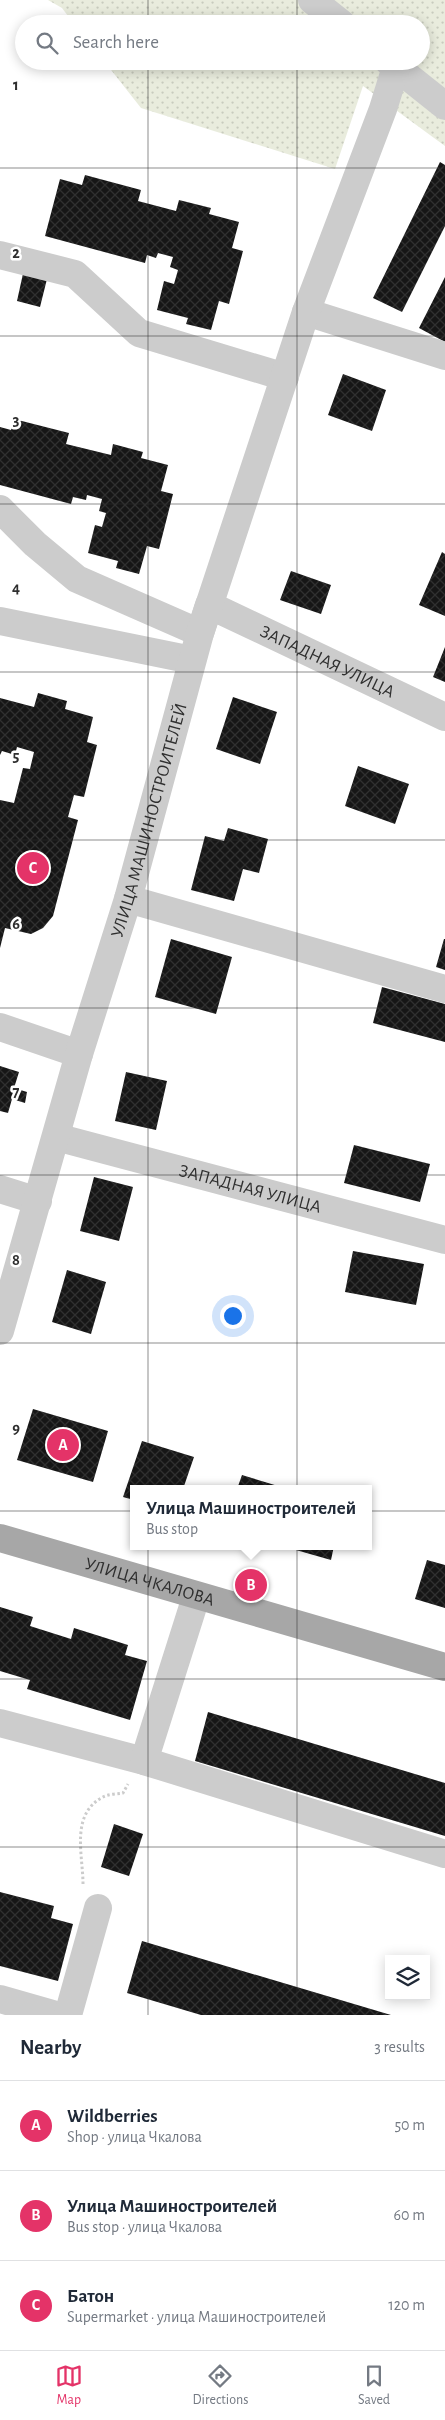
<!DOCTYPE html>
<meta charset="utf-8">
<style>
:root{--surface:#fff;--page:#f2f2f3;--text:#1f2937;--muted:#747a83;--line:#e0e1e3;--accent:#e43368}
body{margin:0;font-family:"Alegreya Sans",sans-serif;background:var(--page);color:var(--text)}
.controls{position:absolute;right:15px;bottom:15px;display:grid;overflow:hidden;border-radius:0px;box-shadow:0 2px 12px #0003}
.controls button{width:45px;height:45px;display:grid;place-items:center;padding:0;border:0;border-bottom:1px solid var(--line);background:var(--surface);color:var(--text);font:25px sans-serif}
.you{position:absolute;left:232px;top:1315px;width:18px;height:18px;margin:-12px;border:4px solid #fff;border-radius:50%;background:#1a73e8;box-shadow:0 0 0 8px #1a73e833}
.badge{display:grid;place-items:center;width:32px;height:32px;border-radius:50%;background:var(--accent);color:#fff;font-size:16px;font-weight:700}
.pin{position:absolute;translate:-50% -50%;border:2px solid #fff;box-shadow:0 1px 5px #0006}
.popup{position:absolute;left:130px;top:1485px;width:242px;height:65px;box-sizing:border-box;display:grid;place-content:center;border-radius:0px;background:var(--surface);filter:drop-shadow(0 1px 4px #0005);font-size:16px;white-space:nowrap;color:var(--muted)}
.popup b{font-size:19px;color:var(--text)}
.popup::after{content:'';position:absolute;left:50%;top:100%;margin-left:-10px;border:10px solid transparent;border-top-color:var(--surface)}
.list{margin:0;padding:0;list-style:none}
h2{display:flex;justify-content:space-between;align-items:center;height:65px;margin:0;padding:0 20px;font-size:21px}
h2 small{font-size:16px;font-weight:400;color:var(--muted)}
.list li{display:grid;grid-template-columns:32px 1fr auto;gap:15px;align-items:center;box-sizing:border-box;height:90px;padding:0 20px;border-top:1px solid var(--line)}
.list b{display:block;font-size:19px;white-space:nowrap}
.list p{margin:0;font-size:16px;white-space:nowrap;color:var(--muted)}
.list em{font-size:16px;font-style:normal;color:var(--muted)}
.icon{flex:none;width:28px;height:28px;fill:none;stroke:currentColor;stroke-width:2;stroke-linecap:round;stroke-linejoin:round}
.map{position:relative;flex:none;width:445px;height:2015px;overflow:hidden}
.search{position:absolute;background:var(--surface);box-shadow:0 2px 12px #0003;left:15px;right:15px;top:15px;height:55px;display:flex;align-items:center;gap:12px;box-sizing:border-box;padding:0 18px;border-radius:28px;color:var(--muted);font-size:19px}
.sheet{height:335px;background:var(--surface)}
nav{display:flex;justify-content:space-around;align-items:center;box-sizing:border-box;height:70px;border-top:1px solid var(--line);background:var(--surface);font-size:14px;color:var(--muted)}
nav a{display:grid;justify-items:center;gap:2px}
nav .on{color:var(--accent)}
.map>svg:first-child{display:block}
.grass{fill:url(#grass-dots)}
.building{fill:url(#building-cross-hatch)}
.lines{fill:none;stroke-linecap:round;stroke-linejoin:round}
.path{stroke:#ccc;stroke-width:3;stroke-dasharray:2.5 2.5;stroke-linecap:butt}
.minor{stroke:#ccc;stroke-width:28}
.major{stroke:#a7a7a7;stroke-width:28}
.grid{fill:none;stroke:#2f2f2f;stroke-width:1;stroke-opacity:0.55}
.labels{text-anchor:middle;stroke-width:5;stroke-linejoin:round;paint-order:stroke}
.street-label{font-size:18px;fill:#2f2f2f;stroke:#fff}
.grid-label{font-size:16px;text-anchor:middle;font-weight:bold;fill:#2f2f2f;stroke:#fff;stroke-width:5;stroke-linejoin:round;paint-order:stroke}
</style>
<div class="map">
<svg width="445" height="2015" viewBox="0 0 445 2015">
<defs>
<pattern id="grass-dots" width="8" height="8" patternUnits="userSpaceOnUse" patternTransform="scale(1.25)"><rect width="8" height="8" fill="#e9ecdd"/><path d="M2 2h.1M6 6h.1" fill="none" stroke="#c8cbbe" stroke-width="1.8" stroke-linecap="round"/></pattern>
<pattern id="building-cross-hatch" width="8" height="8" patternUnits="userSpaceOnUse" patternTransform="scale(1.25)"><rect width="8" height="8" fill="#161616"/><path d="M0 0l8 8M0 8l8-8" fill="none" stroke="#303030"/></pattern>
</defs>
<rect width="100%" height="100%" fill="#fff"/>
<path class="grass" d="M48,0h397v146l-82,-60 -28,83 -194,-61 -37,-47h317v-37h-347l-12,-16z"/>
<path class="building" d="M440,162l5,3v61l-43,86 -29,-14z
M85,175l56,15 -3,11 38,10 3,-11 32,8 -2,6 30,8 -7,26 11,3 -14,53 -10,-3 -8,29 -25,-6 2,-6 -31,-8 7,-29 10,3 4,-14 -8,-3 3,-10 -15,-4 -2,5 -9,-3 -2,8 -100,-27 15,-57 22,6z
M24,269l24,6 -8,32 -23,-6z
M445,277v65l-26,-14z
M343,374l43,16 -14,41 -44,-16z
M14,419l55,14 -3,11 45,11 2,-11 30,8 -2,6 27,7 -7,26 12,3 -14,55 -12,-3 -8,28 -23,-6 2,-7 -30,-8 7,-28 7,2 4,-14 -7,-2 3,-12 -15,-4 -1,5 -13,-3 -2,7 -71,-19v-58l11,3z
M442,552l3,2v62l-26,-11z
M291,571l40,14 -10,29 -41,-14z
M445,647v35l-12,-5z
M38,693l29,8 -2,8 28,8 -6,25 10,3 -13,52 -10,-2 -6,22 10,3 -25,96 -10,12 -12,6 -26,-6 -5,20v-148l14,3 9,-35 7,1 4,-17 -17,-5 -2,8 -13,-4 -2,4v-57l34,9z
M233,697l44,15 -17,52 -44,-15z
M358,766l51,18 -14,40 -50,-18z
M228,828l40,11 -9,34 -16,-4 -9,32 -43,-11 14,-54 19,5z
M171,939l61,18 -16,57 -61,-17z
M444,939h1v31l-9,-3z
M382,987l63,17v38l-72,-19z
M0,1066l19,6 -5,16 13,4 -2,11 -13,-4 -4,14 -8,-2z
M126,1072l41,9 -11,49 -41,-9z
M354,1145l76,19 -10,38 -76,-19z
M94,1177l39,10 -14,54 -39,-10z
M353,1251l71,13 -8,41 -71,-13z
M67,1270l39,12 -15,52 -39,-12z
M33,1409l75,22 -15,51 -76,-22z
M142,1441l52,16 -11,32h-49v11l-11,-3z
M242,1475l36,11 -1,3h-40z
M289,1546h45l-3,14 -42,-12z
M427,1560l18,5v43l-30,-9z
M0,1607l33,10 -3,9 41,13 3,-11 54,17 -3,10 22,6 -17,59 -103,-31 3,-9 -30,-9z
M208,1712l237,71v53l-250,-75z
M114,1824l29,10 -14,42 -28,-9z
M0,1892l54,14 -3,12 22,6 -15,57 -58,-15z
M142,1941l249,74h-190l-74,-22z"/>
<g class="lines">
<path class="path" d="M83,1884c0,-29 -13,-70 20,-87 5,-3 14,-3 20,-4l5,-9"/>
<g class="minor">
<path d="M312,0l30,24"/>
<path d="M396,67l49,39"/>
<path d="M0,255l75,19 64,59 146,44"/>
<path d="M306,312l139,44"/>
<path id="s1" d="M0,509l35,35 42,35 123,54 9,-28 236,112"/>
<path d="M0,621l192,39"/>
<path d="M128,899l317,90"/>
<path d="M0,1027l79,27"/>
<path id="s2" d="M56,1137l389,103"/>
<path d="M0,1189l38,12"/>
<path id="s3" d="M0,1331l79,-277 49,-155 72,-266 106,-321 77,-203 13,-42 -8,-6"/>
<path d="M0,1723l144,38 301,93"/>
<path d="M144,1761l52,-164"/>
<path d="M0,1999l56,16"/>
<path d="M68,2015l30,-107"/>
</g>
<path class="major" id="s4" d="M0,1538l445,129"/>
</g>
<path class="grid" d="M148,0v24M297,0v24M148,61v1954M297,61v1954M0,168h445M0,336h445M0,504h445M0,672h445M0,840h445M0,1008h445M0,1175h445M0,1343h445M0,1511h445M0,1679h445M0,1847h445"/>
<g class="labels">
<g class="street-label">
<text dy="6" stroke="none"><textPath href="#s1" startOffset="399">ЗАПАДНАЯ УЛИЦА</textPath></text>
<text dy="6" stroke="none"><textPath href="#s3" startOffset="532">УЛИЦА МАШИНОСТРОИТЕЛЕЙ</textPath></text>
<text dy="6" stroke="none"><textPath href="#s2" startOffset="201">ЗАПАДНАЯ УЛИЦА</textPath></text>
<text dy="6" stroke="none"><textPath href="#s4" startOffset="156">УЛИЦА ЧКАЛОВА</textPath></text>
</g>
</g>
<g class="grid-label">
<text x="16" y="90">1</text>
<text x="16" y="258">2</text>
<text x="16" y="425">3</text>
<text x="16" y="593">4</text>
<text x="16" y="761">5</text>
<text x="16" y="929">6</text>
<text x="16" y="1097">7</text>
<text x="16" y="1265">8</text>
<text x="16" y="1433">9</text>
</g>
</svg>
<div class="controls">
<button><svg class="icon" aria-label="layers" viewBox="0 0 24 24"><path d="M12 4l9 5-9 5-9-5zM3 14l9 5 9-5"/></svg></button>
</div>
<div class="you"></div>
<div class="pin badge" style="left:63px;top:1445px">A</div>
<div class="pin badge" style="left:251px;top:1585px">B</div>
<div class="popup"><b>Улица Машиностроителей</b>Bus stop</div>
<div class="pin badge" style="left:33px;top:868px">C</div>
<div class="search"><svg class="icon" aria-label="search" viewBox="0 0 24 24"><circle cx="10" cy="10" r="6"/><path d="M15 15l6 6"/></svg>Search here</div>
</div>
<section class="sheet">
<h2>Nearby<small>3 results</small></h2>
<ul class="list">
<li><span class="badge">A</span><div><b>Wildberries</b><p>Shop · улица Чкалова</p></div><em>50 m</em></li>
<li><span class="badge">B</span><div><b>Улица Машиностроителей</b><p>Bus stop · улица Чкалова</p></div><em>60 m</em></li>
<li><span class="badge">C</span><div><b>Батон</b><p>Supermarket · улица Машиностроителей</p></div><em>120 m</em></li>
</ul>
</section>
<nav>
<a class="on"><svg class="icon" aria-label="map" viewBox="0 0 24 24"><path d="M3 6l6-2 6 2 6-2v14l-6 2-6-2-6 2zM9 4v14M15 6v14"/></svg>Map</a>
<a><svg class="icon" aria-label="directions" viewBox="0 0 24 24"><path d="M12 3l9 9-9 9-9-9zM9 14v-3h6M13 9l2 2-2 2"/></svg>Directions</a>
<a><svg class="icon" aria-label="saved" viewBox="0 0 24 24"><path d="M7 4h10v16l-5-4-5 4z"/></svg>Saved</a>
</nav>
